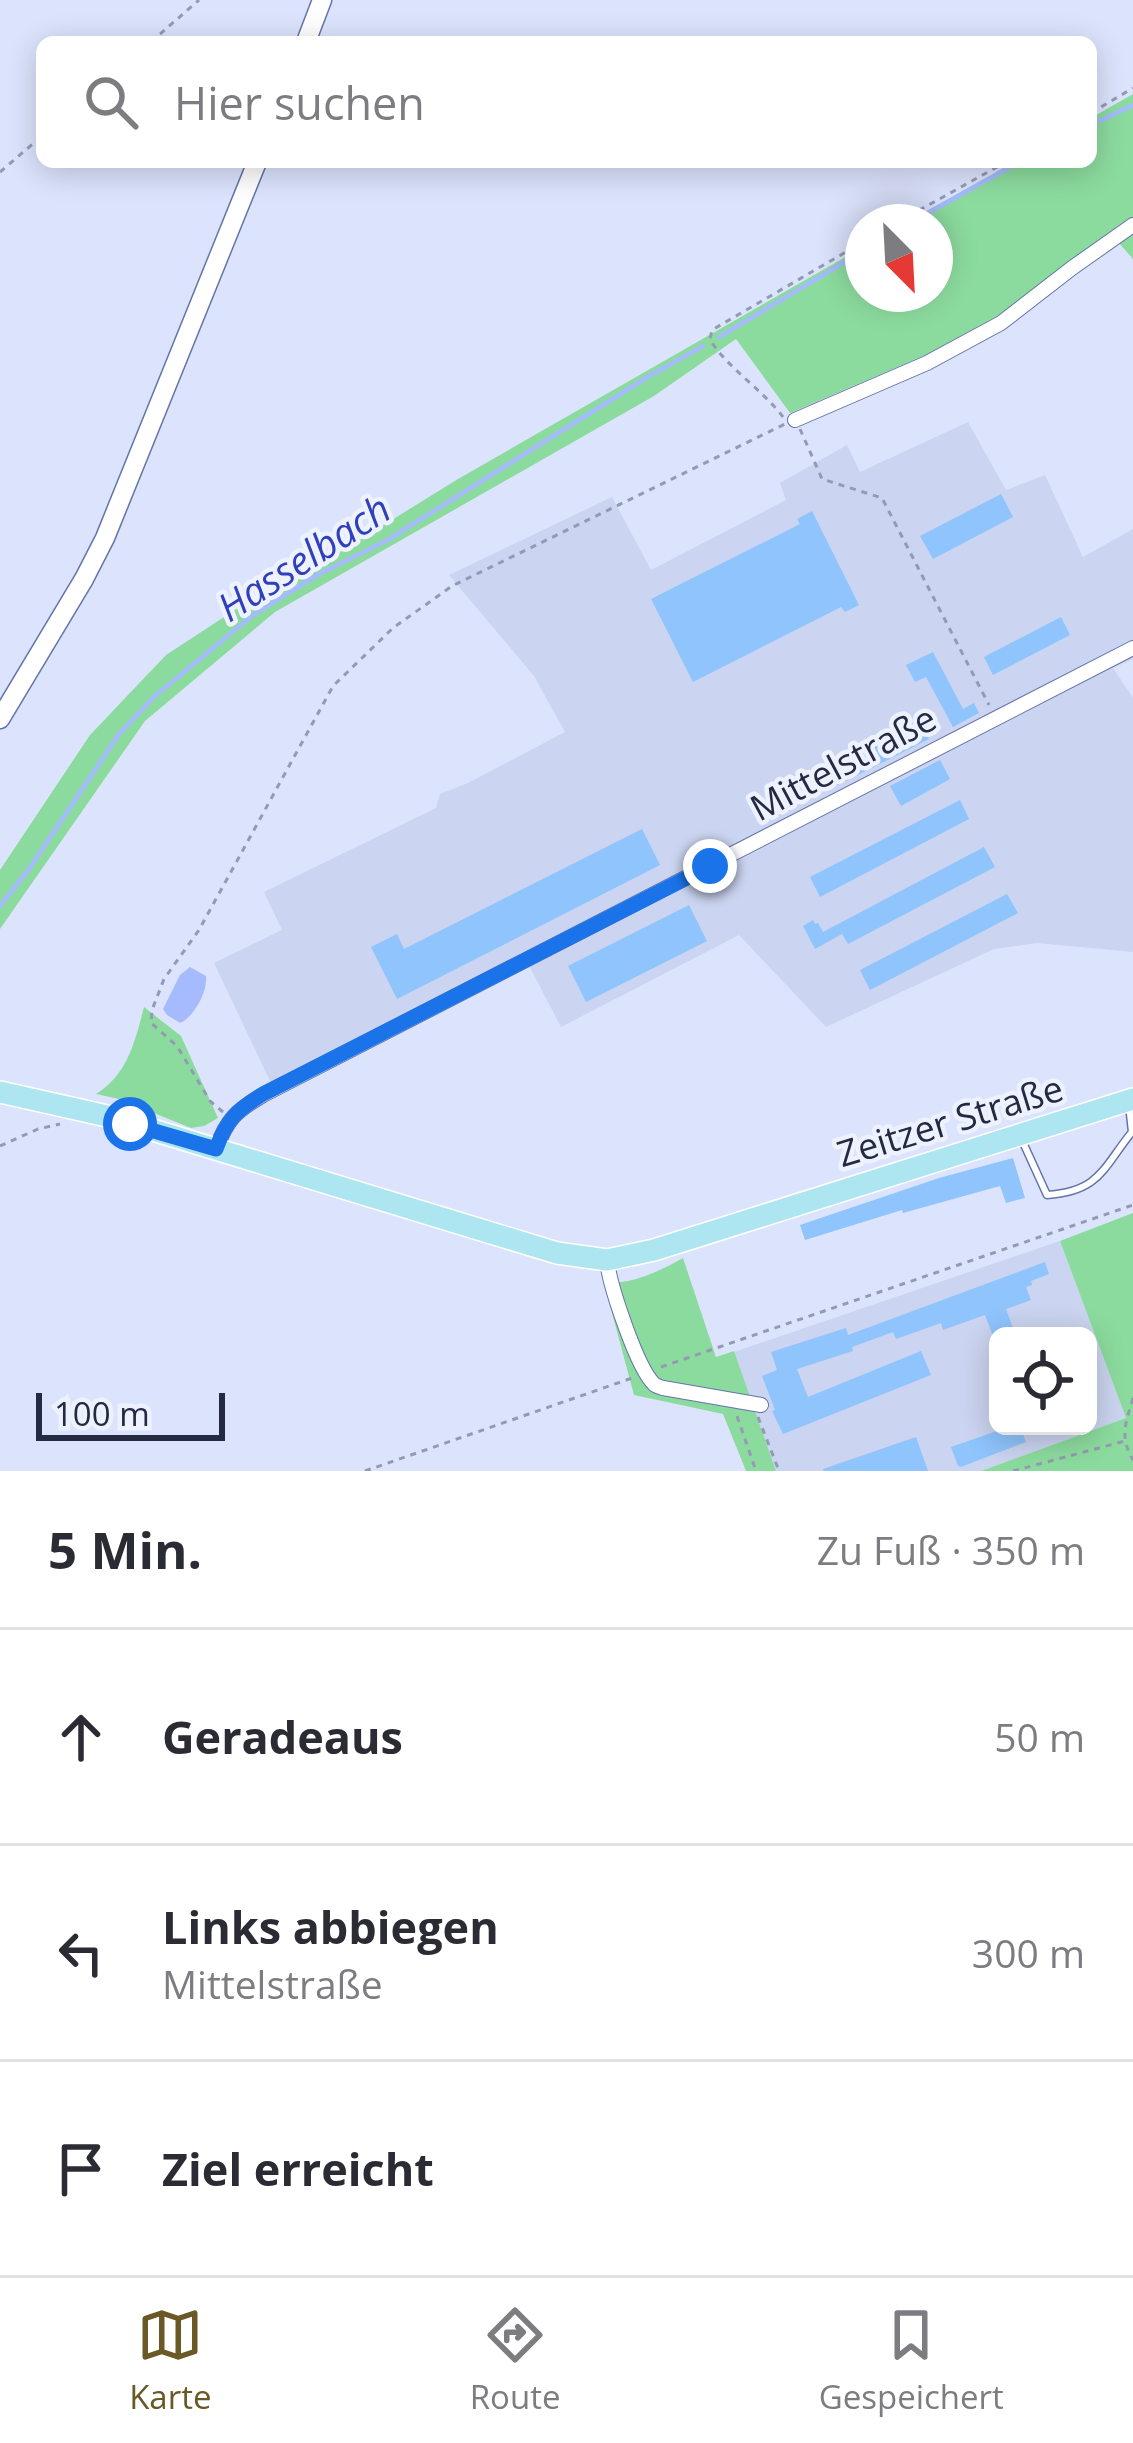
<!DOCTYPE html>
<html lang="de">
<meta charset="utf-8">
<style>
:root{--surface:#fff;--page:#f2f2f3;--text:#2b2b33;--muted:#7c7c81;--line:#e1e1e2;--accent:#6a5826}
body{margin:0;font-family:"Open Sans",sans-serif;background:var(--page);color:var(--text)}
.controls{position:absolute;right:36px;bottom:36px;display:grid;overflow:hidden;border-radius:18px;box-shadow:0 6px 30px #0003}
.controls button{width:108px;height:108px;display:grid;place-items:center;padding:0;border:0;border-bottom:3px solid var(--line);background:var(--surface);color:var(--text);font:60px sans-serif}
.compass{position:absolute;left:845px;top:204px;width:108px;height:108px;border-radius:50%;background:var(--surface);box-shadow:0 6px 30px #0003;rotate:156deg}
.scale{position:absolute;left:36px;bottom:30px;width:189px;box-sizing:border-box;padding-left:12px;border:6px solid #232a42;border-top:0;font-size:33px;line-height:42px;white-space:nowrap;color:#232a42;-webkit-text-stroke:9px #edf2fe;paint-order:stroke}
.stop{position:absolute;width:36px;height:36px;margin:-27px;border:9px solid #1a73e8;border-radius:50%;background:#fff}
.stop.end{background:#1a73e8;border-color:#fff;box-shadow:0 3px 12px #0008}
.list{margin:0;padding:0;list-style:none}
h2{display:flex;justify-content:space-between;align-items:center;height:156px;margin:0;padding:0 48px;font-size:51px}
h2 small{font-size:39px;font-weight:400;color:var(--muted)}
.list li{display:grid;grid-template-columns:78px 1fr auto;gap:36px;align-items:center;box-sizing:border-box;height:216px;padding:0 48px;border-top:3px solid var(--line)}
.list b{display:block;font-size:45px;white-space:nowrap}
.list p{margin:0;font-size:39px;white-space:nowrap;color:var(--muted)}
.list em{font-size:39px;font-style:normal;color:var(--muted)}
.icon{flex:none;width:66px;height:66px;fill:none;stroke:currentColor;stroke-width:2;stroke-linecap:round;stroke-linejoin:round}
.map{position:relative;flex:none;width:1133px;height:1471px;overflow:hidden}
.search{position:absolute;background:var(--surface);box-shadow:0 6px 30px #0003;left:36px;right:36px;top:36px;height:132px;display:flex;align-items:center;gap:30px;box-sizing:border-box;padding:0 42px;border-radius:18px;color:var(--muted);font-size:45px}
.sheet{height:804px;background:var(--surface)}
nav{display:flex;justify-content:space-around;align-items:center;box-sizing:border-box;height:168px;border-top:3px solid var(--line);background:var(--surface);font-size:33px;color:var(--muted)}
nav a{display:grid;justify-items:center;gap:6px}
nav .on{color:var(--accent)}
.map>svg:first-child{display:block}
.built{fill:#cbd4f0;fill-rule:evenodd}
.green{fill:#8cdb9e}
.water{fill:#a5bbfd}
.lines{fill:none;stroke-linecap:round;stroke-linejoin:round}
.stream{stroke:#a5bbfd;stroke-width:4.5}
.building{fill:#8fc4fc}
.lane-casing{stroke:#6374ab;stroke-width:9}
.street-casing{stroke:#6374ab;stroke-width:16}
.secondary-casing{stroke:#6374ab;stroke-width:21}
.primary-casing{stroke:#fff;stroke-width:24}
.path{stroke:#939bb3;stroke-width:3;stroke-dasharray:6 6;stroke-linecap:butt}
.lane{stroke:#fff;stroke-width:6}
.street{stroke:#fff;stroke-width:14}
.secondary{stroke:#fff;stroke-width:18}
.primary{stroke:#ade6f1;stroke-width:21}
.route{stroke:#1a73e8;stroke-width:15}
.labels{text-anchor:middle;stroke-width:9;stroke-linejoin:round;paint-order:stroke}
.street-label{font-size:36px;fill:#232a42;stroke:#edf2fe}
.water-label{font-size:39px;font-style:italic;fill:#3040bc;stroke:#edf2fe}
</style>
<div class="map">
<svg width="1133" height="1471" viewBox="0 0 1133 1471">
<rect width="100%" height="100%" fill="#dce4fd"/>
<path class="built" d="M968,422l38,68 39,-15 38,82 50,-28v130l-20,9 20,30v254l-96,-9 -43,6 -168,78 -87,-92 -178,92 -38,-73 -252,129 -57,-120 68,-33 -18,-38 172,-84 4,-14 28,-11 97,-51 -31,-56 -85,-101 163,-78 39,73 135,-70 -6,-17 67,-38 13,27z
M1060,1241l66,177 -145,53h-205l-42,-119zM998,1336h90v90h-90z"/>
<path class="green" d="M1133,94v165l-22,-25 -114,82 -69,38 -138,59 -54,-74 -82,57 -379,216 -130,109 -145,208v-59l90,-135 76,-80 84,-55 27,-9 181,-112 405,-232v47h72v-72h-28l107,-60h77v-44z
M144,1007l37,29 37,82 -14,8 -13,2 -72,-29 -23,-5c32,-20 39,-53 48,-87z
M1133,1213v258h-152l145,-53 -66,-177z
M683,1258l33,99 18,-6 42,120h-30l-23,-57 -89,-19 -30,-112c29,1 54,-11 79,-25z"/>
<path class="water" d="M190,967l16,9c2,15 -12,41 -26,47l-13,-8 -4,-6 17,-34z"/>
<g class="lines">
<path class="stream" d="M1091,125l42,-20
M912,222l107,-60
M719,337l144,-86
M655,373l48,-27
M0,906l29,-37 90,-135 36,-38 98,-81 66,-41 67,-33 268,-168"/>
</g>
<path class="building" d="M1001,494l12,23 -80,42 -13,-23z
M812,511l47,94 -14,7 -4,-5 -148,75 -42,-83 149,-75 -3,-5z
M1061,617l9,18 -77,40 -9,-18z
M933,652l30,57 11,-6 5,10 -26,14 -27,-50 -11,5 -9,-17z
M919,719l10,20 -97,49 -10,-20z
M940,760l10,19 -49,27 -11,-20z
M960,800l9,19 -149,78 -10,-20z
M642,829l18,36 -263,134 -26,-52 26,-13 7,15z
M984,847l11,20 -147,77 -6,-10 -27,15 -12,-23 10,-6 2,4 3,-1 5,9z
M1007,894l11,19 -148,77 -10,-20z
M689,905l18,36 -121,61 -18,-36z
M1013,1158l12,40 -19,5 -6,-17 -97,27 -1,-3 -97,30 -5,-15 139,-47z
M1045,1262l4,12 -18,7 1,4 -6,2 5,13 -25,9 10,27h-23l-8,-21 -42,15 -2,-7 -45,16 -3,-7 -41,15 1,4 -56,18 11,28 113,-46 10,24 -148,59 -11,-23 3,-1 -13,-34 15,-6 -6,-18 75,-24 2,7z
M1011,1426h9l6,16 -65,25 -3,-1 -7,-19z
M916,1437l12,34h-104l-1,-2z"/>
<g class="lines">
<g class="lane-casing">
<path id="lane" d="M1021,1138l26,57c53,-4 55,-26 85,-63l-3,-27"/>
</g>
<g class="street-casing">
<path id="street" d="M795,420l132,-57 74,-40 71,-55 61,-43
M216,1149c11,-30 20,-38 47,-54l870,-447
M607,1260c2,24 30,108 47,124 2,2 6,3 9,4l98,17"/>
</g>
<g class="secondary-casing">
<path id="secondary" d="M306,42l16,-42
M0,719l84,-140 21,-41 152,-376"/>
</g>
<g class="primary-casing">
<path id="primary" d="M0,1092l107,24 450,137 50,7 47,-10 479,-151"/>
</g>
<path class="path" d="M151,42l48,-42
M1091,113l42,-25
M0,172l42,-36
M898,222l108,-60
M783,417c-19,-26 -61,-54 -73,-78l2,-9 151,-88
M800,429l22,50 60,19 107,207
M223,1112l-13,-11 -33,-55 -26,-23 1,-13 12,-31 35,-49 134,-244 60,-58 59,-42 333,-162
M0,1146l38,-17 22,-5
M661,1367l472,-162
M1133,1398c-7,25 -14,38 0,62
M737,1416l19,55
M758,1417l21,54
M365,1471l270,-94
M1013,1471l112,-30"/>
<use href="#lane" class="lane"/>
<use href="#street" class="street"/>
<use href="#secondary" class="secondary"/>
<use href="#primary" class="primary"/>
</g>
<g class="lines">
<path class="route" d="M130,1124l86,25c11,-30 20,-38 47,-55l447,-228"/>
</g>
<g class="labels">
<g class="street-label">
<text transform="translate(843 763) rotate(-28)" y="13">Mittelstraße</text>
<text transform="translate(950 1121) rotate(-17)" y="13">Zeitzer Straße</text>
</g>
<g class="water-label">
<text transform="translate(304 558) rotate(-33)" y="14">Hasselbach</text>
</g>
</g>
</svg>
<div class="controls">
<button><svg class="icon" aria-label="locate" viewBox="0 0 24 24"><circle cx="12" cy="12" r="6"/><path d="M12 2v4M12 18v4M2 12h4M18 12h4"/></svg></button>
</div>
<svg class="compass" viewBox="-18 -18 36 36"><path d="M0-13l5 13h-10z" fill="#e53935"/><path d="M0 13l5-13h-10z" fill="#7c7c81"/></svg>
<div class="scale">100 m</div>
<div class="stop" style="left:130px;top:1124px"></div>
<div class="stop end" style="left:710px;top:866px"></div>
<div class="search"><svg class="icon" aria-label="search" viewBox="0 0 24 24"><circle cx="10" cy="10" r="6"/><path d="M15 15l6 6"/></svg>Hier suchen</div>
</div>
<section class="sheet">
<h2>5 Min.<small>Zu Fuß · 350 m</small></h2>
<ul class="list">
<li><svg class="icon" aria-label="ahead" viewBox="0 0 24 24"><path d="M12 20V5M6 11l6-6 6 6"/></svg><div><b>Geradeaus</b></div><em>50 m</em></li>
<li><svg class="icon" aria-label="left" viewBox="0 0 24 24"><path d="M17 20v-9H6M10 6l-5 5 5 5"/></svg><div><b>Links abbiegen</b><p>Mittelstraße</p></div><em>300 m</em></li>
<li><svg class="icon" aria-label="arrive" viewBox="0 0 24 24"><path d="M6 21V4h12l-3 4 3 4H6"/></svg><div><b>Ziel erreicht</b></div></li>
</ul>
</section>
<nav>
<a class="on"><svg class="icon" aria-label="map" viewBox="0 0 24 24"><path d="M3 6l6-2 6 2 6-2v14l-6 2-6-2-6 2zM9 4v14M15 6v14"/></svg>Karte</a>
<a><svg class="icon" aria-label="directions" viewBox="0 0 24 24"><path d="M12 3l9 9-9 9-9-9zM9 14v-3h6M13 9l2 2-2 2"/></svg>Route</a>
<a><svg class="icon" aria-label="saved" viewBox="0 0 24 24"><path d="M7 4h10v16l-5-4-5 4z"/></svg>Gespeichert</a>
</nav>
